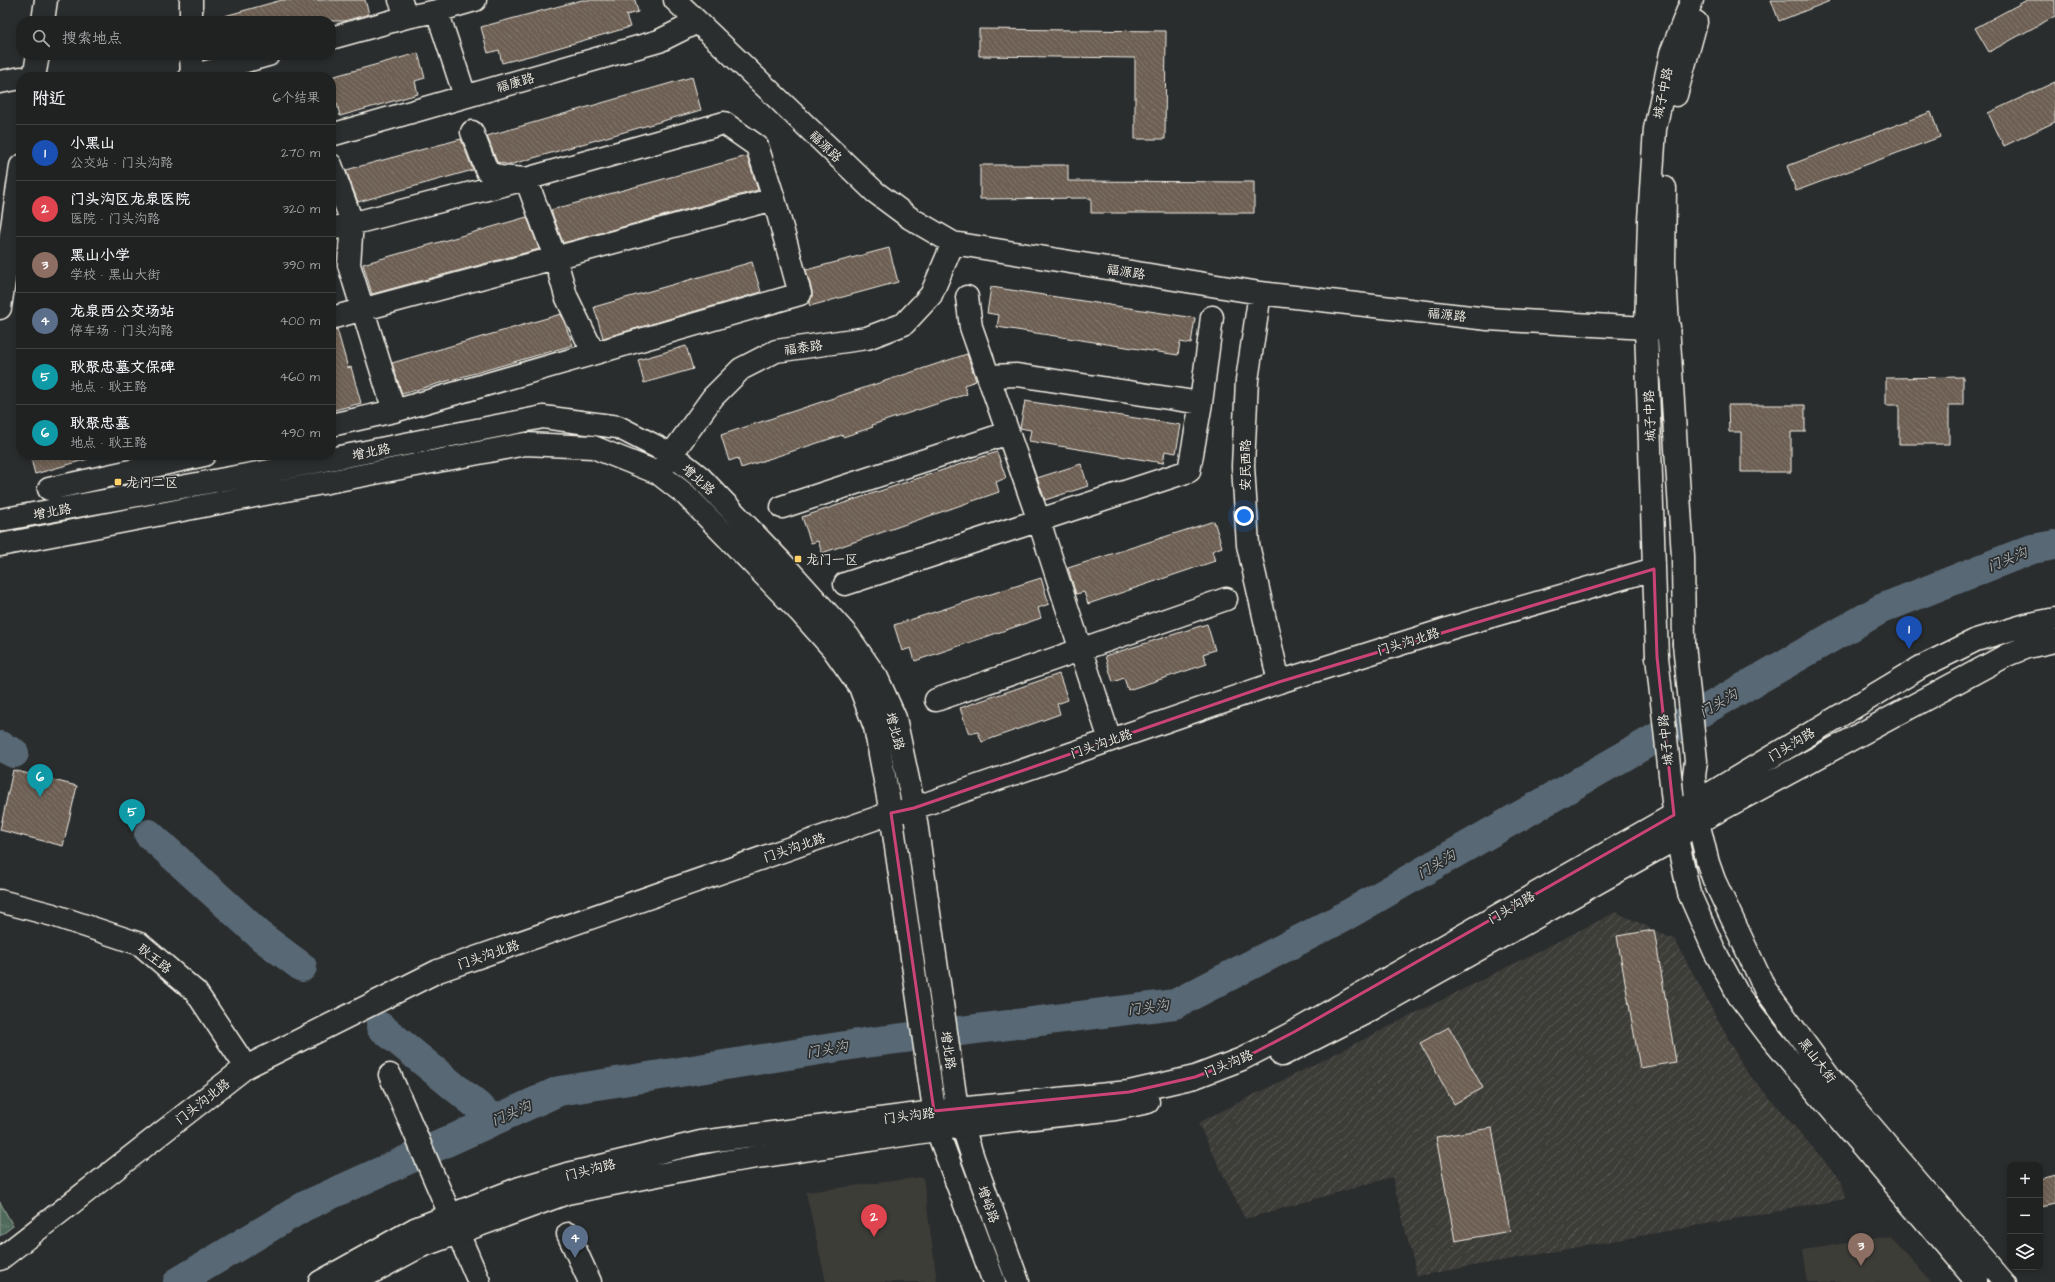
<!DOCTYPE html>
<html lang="zh">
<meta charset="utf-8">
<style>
:root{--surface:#202222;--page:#2d2f2f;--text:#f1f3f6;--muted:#a2a4a5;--line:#3d3f40;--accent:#bca0f2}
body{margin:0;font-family:"Architects Daughter","LXGW WenKai TC",sans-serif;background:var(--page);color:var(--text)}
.controls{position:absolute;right:12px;bottom:12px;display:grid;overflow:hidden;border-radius:8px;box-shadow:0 2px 6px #0003}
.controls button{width:36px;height:36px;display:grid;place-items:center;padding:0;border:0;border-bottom:1px solid var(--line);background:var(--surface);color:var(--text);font:20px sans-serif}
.you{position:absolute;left:1244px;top:516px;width:14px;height:14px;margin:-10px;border:3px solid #fff;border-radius:50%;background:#1a73e8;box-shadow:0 0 0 6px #1a73e833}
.badge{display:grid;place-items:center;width:26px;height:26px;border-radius:50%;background:var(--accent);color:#fff;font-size:13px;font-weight:700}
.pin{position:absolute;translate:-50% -33px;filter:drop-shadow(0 1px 2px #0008)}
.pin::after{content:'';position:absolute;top:21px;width:14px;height:12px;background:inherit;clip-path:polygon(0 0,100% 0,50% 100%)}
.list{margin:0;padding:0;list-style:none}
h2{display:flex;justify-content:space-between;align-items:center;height:52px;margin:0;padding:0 16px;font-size:17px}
h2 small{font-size:13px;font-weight:400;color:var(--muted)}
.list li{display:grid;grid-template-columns:26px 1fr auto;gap:12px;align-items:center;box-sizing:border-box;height:56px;padding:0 16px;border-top:1px solid var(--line)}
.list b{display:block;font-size:15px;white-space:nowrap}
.list p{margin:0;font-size:13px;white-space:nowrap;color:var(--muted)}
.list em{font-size:13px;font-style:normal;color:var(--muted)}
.icon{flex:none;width:22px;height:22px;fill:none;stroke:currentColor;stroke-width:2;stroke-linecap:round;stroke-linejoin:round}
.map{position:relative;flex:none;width:2055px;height:1282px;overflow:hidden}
.search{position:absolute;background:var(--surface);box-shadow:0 2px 6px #0003;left:16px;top:16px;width:320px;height:44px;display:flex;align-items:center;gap:10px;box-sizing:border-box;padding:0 14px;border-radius:16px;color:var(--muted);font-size:15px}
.panel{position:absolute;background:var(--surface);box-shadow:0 2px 6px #0003;left:16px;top:72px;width:320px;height:388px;border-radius:16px}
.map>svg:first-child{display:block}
.built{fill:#3e3c39}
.industrial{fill:url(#industrial-furrows)}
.park{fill:url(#park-tufts);stroke:#a2aea1}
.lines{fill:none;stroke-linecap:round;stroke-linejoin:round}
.river{stroke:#586874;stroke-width:30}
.building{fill:url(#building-back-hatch);stroke:#f4f1e8}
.minor-casing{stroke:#f4f1e8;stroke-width:25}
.major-casing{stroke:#f4f1e8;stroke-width:25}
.minor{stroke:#2a2d2e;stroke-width:22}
.major{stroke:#2a2d2e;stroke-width:22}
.marked{fill:none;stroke:#cc4377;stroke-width:3;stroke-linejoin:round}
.poi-dot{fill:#ffd166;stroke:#2a2d2e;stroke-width:1.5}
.labels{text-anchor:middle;stroke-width:3.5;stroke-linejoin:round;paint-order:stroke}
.street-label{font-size:13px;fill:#f4f1e8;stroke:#2a2d2e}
.poi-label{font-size:13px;fill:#f4f1e8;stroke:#2a2d2e;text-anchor:start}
.water-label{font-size:14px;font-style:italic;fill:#aeb3b4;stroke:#2a2d2e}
</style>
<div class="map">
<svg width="2055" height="1282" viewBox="0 0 2055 1282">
<defs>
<pattern id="industrial-furrows" width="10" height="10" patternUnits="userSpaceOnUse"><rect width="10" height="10" fill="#3e3c39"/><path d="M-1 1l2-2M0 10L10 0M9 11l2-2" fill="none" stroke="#5a5956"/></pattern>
<pattern id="park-tufts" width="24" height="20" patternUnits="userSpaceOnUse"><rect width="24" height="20" fill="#506b5a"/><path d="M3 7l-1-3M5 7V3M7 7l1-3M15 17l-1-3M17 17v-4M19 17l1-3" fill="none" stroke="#6a8172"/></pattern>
<pattern id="building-back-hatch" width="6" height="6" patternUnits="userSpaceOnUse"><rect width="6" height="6" fill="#6d5e53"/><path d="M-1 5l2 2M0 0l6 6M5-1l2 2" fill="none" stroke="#82766c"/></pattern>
</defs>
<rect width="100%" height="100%" fill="#2a2d2e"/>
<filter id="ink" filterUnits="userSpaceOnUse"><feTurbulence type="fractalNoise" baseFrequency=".025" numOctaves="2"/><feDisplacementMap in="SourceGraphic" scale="8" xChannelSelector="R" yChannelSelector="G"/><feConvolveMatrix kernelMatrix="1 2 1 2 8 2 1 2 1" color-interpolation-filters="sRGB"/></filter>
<g filter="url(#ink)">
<path class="built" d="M923,1177l14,105h-111l-20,-90z
M1890,1236l41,46h-123l-5,-32z"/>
<path class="industrial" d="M1616,912l59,28 70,130 97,111 3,18 -428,77 -25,-99 -147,42 -47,-96z"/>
<path class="park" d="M0,1202l13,24 -13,10z"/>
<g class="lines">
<path class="river" d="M0,746l14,7
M149,834l114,104 39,29
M381,1027l114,93
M178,1282l127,-76 254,-115 305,-48 311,-39 165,-85 541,-310 151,-60 23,-4"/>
</g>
<path class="building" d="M282,0h83l4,14 -25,7h-123v-4z
M582,0h53l3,12 -12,3 4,12 -97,28 -31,8 -3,-13 -11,3 -7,-26z
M1771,0h58l1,1 -51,20z
M2027,0h28v16l-66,36 -14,-24z
M979,29l187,2 -1,108h-30v-81l-156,-2z
M418,53l7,25 -10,3 3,13 -78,22 -3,-13 -6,1v-27z
M692,77l9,33 -192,55 -12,-3 -10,-26z
M2055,82v40l-51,24 -16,-33z
M1931,112l9,25 -144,54 -9,-25z
M461,139l12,31 -115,32 -12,-32z
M747,156l11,34 -195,53 -12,-33z
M980,165h88v16l186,1v31h-163v-15l-111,1z
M527,217l12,32 -167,45 -9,-30z
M889,248l9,34 -88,24 -1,-3 3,-6v-6l-6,-21z
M752,262l9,30 -158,46 -9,-31z
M991,287l204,31 -4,26 -11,-2 -2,13 -181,-28 2,-12 -12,-2z
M561,314l12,31 -171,49 -10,-31z
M337,329l11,39 3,-1 10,36 -30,8v-81z
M686,346l7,23 -49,14 -6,-23z
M967,354l9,27 -12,4 3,9 -95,31 1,2 -30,10 -1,-2 -101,33 -3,-10 -9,3 -8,-26z
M1963,377v28h-14v39h-50v-39h-13v-27z
M1025,401l156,24 -5,28 -11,-2 -2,12 -134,-22 2,-11 -11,-2z
M1728,405h77v27h-14v40h-50v-40h-12z
M997,452l9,26 -10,4 3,10 -177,61 -4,-12 -7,2 -9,-26z
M30,455h57l1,4 -53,15z
M1081,464l7,22 -43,14 -8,-22z
M1214,521l8,26 -10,4 3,10 -127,43 -4,-12 -8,2 -8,-26z
M1041,578l8,26 -11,4 3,10 -126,43 -4,-13 -9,3 -8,-26z
M1207,624l8,26 -12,4 4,10 -79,26 -4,-12 -11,4 -8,-26z
M1059,674l9,26 -11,4 3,10 -78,28 -4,-10 -9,2 -9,-26z
M13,770l64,16 -14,60 -63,-16z
M1654,930l22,132 -36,6 -23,-132z
M1449,1027l34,61 -29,16 -34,-61z
M1492,1128l18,103 -55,10 -19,-104z
M2055,1176v27l-15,3v-26z"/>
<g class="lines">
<g class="minor-casing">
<path id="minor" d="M191,0v21
M400,0l7,17 30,-6 38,-11
M675,0l200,192 35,26 43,25 307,50 228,26 158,9 23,-1
M437,11l28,85
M43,21l3,-21
M331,38l76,-21
M192,76l76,-21
M34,77l4,-22
M189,77l3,-1 -1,-21
M0,82l21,-4
M1676,95l20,-73
M472,132l15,39 12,6 27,2 29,78 11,39 27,56
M331,135l328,-94 38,-19
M331,165l21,57 -3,43 45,146
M1665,188l-1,75 19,293 1,88
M331,229l195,-50 198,-56 33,23 17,53 26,95 -406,117 -63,14
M1260,293l-13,87 -4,86 5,79 31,137
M967,297l4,30 68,194 71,219
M0,308l21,-142
M331,318l443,-119
M989,376l28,-1 184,28
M663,466l50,-69 28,-28 35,-18 91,-13 37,-14 27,-29 22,-52
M49,489l155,-34
M782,507l226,-74
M0,520l264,-48 279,-55 75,10 53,27 29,23 86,90 62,69 29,42 18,40 19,90 43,301 16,49 45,124
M0,545l525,-101 68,3 65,26 27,21 114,117 34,38 27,38 15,40 16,86 46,317 57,152
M845,584l344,-113 12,-68 11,-86
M1657,657l-11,-329 3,-108 6,-91 16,-76 21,-53
M936,700l290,-101
M0,901l53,14 87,29 56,48 50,75
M390,1075l89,207
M568,1234l22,48
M0,1259l246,-192 192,-96 453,-158 23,-5 365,-126 175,-55 200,-58"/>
</g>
<g class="major-casing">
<path id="major" d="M1684,644l12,117 -2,15 4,46 10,41 6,17 51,109 65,89 174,204
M1657,657l20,181 12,55 26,59 24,44 32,42 206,244
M1282,1055l81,-41 314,-176 21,-16 309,-167 20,-8 28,-6
M320,1282l95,-53 105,-41 44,-13 137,-33 256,-33 172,-17 66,-15 47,-18 52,-27 402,-230 225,-135 55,-27 50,-15 29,-6
M354,1282l65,-35 148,-54 157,-31 238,-36 153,-17 33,-7"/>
</g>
<use href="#minor" class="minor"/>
<use href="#major" class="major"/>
</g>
</g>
<path class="marked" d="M1654,569l3,88 17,158 -380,217 -52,27 -47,18 -66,15 -195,19 -43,-298 23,-5 365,-126z"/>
<g class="poi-dot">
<rect x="114" y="478" width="8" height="8" rx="2"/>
<rect x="794" y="555" width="8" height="8" rx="2"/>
</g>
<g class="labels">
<g class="street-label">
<text transform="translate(515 82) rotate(-16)" y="5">福康路</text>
<text transform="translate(1662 93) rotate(-78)" y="5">城子中路</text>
<text transform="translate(826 146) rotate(44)" y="5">福源路</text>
<text transform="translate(1126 271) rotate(9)" y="5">福源路</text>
<text transform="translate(1447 314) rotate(6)" y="5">福源路</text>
<text transform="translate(803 347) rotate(-8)" y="5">福泰路</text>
<text transform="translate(1649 416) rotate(-92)" y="5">城子中路</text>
<text transform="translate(371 451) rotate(-11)" y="5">增北路</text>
<text transform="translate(1245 465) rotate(-90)" y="5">安民西路</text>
<text transform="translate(699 479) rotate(42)" y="5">增北路</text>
<text transform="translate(52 511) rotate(-10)" y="5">增北路</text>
<text transform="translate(1408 641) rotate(-17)" y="5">门头沟北路</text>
<text transform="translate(896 731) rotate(75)" y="5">增北路</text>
<text transform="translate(1665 740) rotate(-96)" y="5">城子中路</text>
<text transform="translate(1101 743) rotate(-19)" y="5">门头沟北路</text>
<text transform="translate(1791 744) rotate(-31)" y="5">门头沟路</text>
<text transform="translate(794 847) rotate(-19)" y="5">门头沟北路</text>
<text transform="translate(1511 907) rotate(-30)" y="5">门头沟路</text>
<text transform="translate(488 954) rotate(-19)" y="5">门头沟北路</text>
<text transform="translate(155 958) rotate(38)" y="5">耿王路</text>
<text transform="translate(949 1050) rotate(82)" y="5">增北路</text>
<text transform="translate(1818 1060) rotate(53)" y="5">黑山大街</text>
<text transform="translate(1228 1063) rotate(-22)" y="5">门头沟路</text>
<text transform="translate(202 1101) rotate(-38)" y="5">门头沟北路</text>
<text transform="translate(909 1115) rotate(-7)" y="5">门头沟路</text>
<text transform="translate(590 1169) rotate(-14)" y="5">门头沟路</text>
<text transform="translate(989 1204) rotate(70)" y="5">增峪路</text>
</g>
<g class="poi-label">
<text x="126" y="487">龙门二区</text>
<text x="806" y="564">龙门一区</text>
</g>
<g class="water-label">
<text transform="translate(2007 559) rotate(-22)" y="5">门头沟</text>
<text transform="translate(1718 703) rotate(-30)" y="5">门头沟</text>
<text transform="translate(1436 864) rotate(-30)" y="5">门头沟</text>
<text transform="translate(1148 1007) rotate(-7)" y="5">门头沟</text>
<text transform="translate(827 1049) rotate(-9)" y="5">门头沟</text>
<text transform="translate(511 1113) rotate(-24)" y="5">门头沟</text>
</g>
</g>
</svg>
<div class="controls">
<button>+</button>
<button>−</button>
<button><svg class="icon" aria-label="layers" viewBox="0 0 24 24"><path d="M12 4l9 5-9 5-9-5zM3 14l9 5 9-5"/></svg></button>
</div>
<div class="you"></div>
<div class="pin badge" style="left:1909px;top:649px;background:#1a4fb4">1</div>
<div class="pin badge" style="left:874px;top:1237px;background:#e0444e">2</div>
<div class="pin badge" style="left:1861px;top:1266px;background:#8d6e63">3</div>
<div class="pin badge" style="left:575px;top:1258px;background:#5c6f8a">4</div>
<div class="pin badge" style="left:132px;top:832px;background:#0f9aa8">5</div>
<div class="pin badge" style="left:40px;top:797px;background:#0f9aa8">6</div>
<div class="search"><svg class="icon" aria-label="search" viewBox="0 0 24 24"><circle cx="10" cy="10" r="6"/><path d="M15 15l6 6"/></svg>搜索地点</div>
<section class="panel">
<h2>附近<small>6个结果</small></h2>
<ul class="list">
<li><span class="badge" style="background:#1a4fb4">1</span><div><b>小黑山</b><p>公交站 · 门头沟路</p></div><em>270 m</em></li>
<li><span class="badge" style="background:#e0444e">2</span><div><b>门头沟区龙泉医院</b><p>医院 · 门头沟路</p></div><em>320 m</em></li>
<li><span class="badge" style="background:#8d6e63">3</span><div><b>黑山小学</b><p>学校 · 黑山大街</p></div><em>390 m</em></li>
<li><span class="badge" style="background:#5c6f8a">4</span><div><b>龙泉西公交场站</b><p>停车场 · 门头沟路</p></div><em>400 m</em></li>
<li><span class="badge" style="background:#0f9aa8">5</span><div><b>耿聚忠墓文保碑</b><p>地点 · 耿王路</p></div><em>460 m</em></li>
<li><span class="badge" style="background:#0f9aa8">6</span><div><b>耿聚忠墓</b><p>地点 · 耿王路</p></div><em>490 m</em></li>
</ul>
</section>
</div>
